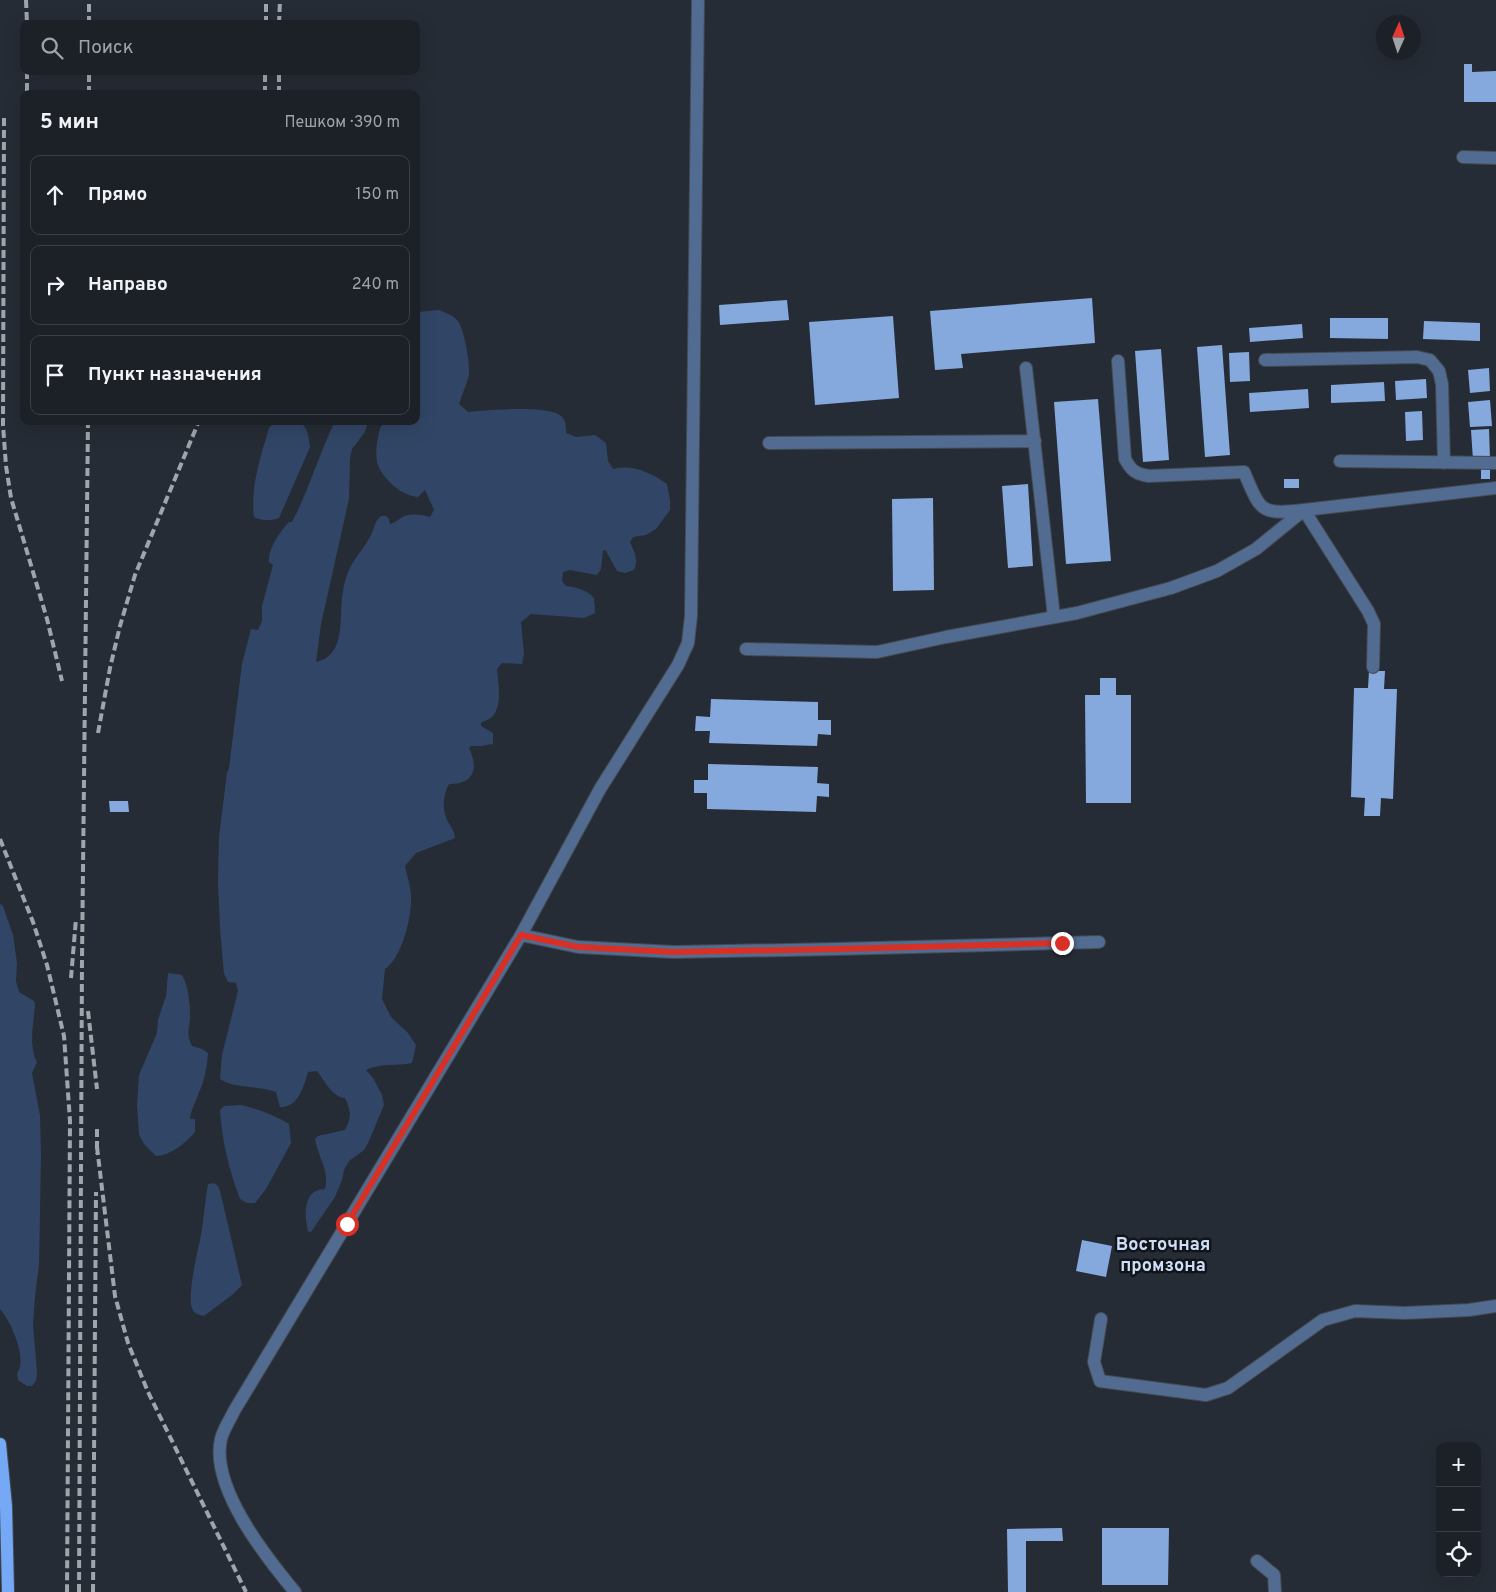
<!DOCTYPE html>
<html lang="ru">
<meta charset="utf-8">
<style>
:root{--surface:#1c2128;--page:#292e34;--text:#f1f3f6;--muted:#a0a3a8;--line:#3a3e45}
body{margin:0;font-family:Overpass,sans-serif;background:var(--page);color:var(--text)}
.controls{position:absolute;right:15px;bottom:15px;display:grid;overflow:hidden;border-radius:10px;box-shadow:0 5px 20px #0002}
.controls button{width:45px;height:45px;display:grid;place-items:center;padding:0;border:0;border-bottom:1px solid var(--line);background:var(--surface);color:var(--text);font:25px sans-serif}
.compass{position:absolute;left:1376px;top:15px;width:45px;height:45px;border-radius:50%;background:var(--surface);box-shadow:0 5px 20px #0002;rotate:3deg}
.stop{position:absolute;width:15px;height:15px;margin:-11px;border:4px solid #d93025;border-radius:50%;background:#fff}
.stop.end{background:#d93025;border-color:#fff;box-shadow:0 1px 5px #0008}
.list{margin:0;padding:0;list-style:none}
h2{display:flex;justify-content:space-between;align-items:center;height:65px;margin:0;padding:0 20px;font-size:21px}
h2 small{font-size:16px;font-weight:400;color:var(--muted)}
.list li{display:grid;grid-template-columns:32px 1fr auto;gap:15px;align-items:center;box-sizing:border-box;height:80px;margin:0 10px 10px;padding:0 10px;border:1px solid var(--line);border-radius:10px}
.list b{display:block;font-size:19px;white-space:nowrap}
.list em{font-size:16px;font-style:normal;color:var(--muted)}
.icon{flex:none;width:28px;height:28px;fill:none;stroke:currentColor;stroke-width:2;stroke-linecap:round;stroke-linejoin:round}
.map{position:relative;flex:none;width:1496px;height:1592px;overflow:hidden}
.search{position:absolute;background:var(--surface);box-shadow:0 5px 20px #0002;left:20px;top:20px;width:400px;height:55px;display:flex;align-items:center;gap:12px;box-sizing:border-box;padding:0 18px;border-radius:10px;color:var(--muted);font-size:19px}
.panel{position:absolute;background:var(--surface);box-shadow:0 5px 20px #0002;left:20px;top:90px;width:400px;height:335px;border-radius:10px}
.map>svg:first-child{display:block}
.green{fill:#314666}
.building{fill:#85a9dd}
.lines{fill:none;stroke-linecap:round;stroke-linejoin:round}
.minor-casing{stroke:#444a52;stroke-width:14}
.major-casing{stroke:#444a52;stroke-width:14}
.minor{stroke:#526b90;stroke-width:12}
.major{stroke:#75a9f5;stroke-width:12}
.rail{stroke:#a0a5ac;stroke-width:4;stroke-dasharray:8 4;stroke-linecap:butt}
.route{stroke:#d93025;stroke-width:6}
.labels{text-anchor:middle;stroke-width:5;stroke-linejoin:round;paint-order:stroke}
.district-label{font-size:18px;font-weight:bold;fill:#cddef8;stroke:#111418}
</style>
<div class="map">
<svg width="1496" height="1592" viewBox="0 0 1496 1592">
<rect width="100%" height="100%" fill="#262c35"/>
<path class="green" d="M439,310c7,3 13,5 18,10 7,7 13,43 12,54 -2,10 -7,20 -10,30l9,8c18,-2 80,-7 93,4 5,4 5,11 5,17l10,4 19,-2 11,8 2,18 5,8c20,-5 38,4 54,15l3,16v10l-14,19 -10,6 -13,2 -3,5c4,10 9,17 4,28l-9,3 -8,-2 -11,-20 -3,-1 -2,19 -4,6 -27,-5 -7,2 -1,9 4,5c10,1 21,4 28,12l1,15 -11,5 -53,-4 -10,8 3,32 -2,10 -20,-1 -5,6c1,14 6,36 -5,48 -2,2 -8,4 -11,6v3l12,7v11l-12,2h-10l-2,2c10,20 5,37 -20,36 -6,10 -7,25 -2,36 3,6 8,11 8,18l-39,15 -11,13c2,10 6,21 6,31 1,19 -9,61 -26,72l-3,30 9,18 17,16 8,12 -4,18c-16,3 -33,0 -46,7l7,8 9,17 2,10 -16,38 -4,7 -15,11 -5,9 -2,10 -7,17 -24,35 -3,-1c-4,-15 -5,-42 17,-42 5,-18 -7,-32 -10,-50l3,-3 27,-6c7,-12 6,-20 0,-32 -13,-1 -20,-17 -28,-27l-9,1c-4,14 -10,36 -28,35l-4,-15c-19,-7 -41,-3 -56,-13l2,-24 16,-64 -2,-8 -8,-1 -4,-8 -4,-46 -2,-46 1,-45 8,-64 2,-5 13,-104 9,-35 7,1 4,-9v-15l11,-41 -4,-3c-1,-14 11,-30 20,-40h3c17,-32 27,-68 43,-101h33l-3,11 -13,17 -2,9 -1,41 -28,125 -5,38c32,-7 22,-47 27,-70 1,-8 4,-19 8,-26 6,-11 16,-22 21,-33 3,-7 3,-12 9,-17h5l3,3 1,5c6,-1 9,-6 15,-8 8,-3 17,-1 25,1l4,-7 -9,-20 -7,7c-16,-1 -37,-19 -41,-35 -1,-7 -1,-17 1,-24 1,-7 2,-13 8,-17h30v-105l3,-4z
M284,421c22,0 23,5 26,26l-31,71c-8,3 -17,3 -25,-1 -4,-30 7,-61 15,-89l4,-4z
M0,904l3,2 10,29 4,28 -1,18 3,11 15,9 1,3c-1,17 -7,42 2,58l-5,11 8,43 1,38 -2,111 -4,31 -2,29 4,47 -1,9 -4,5h-5l-9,-6 -1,-7c11,-13 -6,-52 -17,-64z
M168,973l14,2c7,12 8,29 8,43 -1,13 -4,16 2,28l10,3 6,4c-1,13 -3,27 -9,39 -3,10 -8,17 -9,27h5v13c-10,11 -23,23 -39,24l-12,-12 -5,-10 -2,-29 2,-30 18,-42 1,-13 8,-24z
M241,1105c17,4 33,10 48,19l2,19 -25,46 -11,14h-8l-7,-4c-11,-29 -18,-58 -20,-89l4,-4z
M214,1183l4,3 2,5 22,94 -10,10 -28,21c-5,-1 -10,-2 -12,-8 -5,-13 6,-58 9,-73 3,-17 4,-34 7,-51z"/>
<path class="building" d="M1464,64h8v8l24,-1v31h-32z
M1092,298l3,45 -134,11 2,14 -28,2 -5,-59z
M787,300l2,20 -69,5 -1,-20z
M893,316l6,82 -84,7 -6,-83z
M1330,318h58v21l-58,-1z
M1424,321l56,2v18l-57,-2z
M1302,324l1,14 -53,4 -1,-14z
M1222,345l8,110 -25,2 -8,-110z
M1161,349l8,111 -26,2 -8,-111z
M1249,352l1,29 -20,1 -1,-29z
M1489,368l1,23 -20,2 -2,-23z
M1426,379l1,19 -31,2 -1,-19z
M1384,382l1,19 -54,2v-18z
M1308,389l1,19 -59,4 -1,-19z
M1098,399l13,162 -45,3 -12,-162z
M1490,400l2,26 -22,1 -2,-25z
M1422,411l1,29 -17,1 -1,-29z
M1489,429l1,30 -17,1 -2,-30z
M1481,466h9v13h-9z
M1284,479h15v9h-15z
M1028,484l5,82 -25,2 -6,-82z
M933,498l1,92 -41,1 -1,-92z
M1369,671h16l-1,18h13l-4,110 -12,-1 -1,18h-16l1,-18 -14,-1 3,-109h14z
M1100,678h16v17h15v108h-45l-1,-108h15z
M711,699l107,3v18h13v15l-13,-1 -1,12 -108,-3 1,-12h-15l1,-15 14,1z
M708,764l110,3 -1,16 12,1v13l-12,-1 -1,16 -109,-3v-16h-13v-13h14z
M109,801h19l1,11h-19z
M1082,1240l30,6 -6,31 -30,-6z
M1062,1528l1,13h-37v51h-18l-1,-63z
M1102,1528h67l-1,57h-66z"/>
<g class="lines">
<g class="minor-casing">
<path id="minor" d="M1463,157l33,1
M1265,360l152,-3 13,3 9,11 3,13 2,79
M1118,361l7,98c6,11 10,15 24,17l95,-4c17,39 15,43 60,38l192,-22
M1026,368l28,249
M769,443l266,-2
M1340,461l156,2
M746,649l131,3 69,-15 131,-24 94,-25 46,-17 39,-22 48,-39 64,101 6,13 -1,43
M521,935l57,12 96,5 163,-3 262,-7
M1101,1319l-7,43 6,19 106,14 22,-7 95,-68 32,-9 50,2 64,-3 27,-4
M1257,1561l17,14 1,17
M295,1592c-29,-35 -85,-105 -74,-153 2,-9 9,-19 13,-28l287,-476 79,-146 78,-124 10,-22 3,-27 7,-616"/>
</g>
<g class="major-casing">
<path id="major" d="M0,1444l6,62 2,86"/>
</g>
<use href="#minor" class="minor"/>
<use href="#major" class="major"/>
<path class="rail" d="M26,0l1,24
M89,24v-24
M266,24v-24
M279,24l1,-24
M27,71v23
M89,94v-23
M265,94v-23
M279,94v-23
M4,118l-1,307 3,41 5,32 36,121 15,62
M98,733l12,-65 10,-42 15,-51 64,-154
M0,839l33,83 14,43 17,71 6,85 -3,471
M71,978l5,-59
M88,1011l9,78
M97,1129v25
M97,1147l18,149 13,47 20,49 98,200
M79,1592l3,-633 6,-538
M93,1592l3,-400"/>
</g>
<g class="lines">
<path class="route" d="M347,1224l174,-289 57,12 96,5 163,-3 225,-6"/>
</g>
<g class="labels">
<g class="district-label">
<text x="1163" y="1250">Восточная<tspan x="1163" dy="21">промзона</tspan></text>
</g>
</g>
</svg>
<div class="controls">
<button>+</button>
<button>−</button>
<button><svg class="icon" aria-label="locate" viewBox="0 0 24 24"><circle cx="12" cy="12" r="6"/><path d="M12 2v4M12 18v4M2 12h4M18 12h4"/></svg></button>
</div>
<svg class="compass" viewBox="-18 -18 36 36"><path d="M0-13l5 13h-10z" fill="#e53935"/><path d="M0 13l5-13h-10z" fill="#a0a3a8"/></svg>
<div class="stop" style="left:347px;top:1224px"></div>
<div class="stop end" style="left:1062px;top:943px"></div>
<div class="search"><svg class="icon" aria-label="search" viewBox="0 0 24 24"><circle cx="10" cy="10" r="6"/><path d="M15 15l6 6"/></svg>Поиск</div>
<section class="panel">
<h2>5 мин<small>Пешком · 390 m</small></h2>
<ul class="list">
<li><svg class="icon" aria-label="ahead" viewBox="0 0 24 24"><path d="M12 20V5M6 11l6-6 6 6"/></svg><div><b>Прямо</b></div><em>150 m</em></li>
<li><svg class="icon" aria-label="right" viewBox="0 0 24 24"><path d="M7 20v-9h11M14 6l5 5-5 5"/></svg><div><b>Направо</b></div><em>240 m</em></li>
<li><svg class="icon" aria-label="arrive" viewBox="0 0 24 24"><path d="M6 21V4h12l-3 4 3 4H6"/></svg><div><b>Пункт назначения</b></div></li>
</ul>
</section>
</div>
